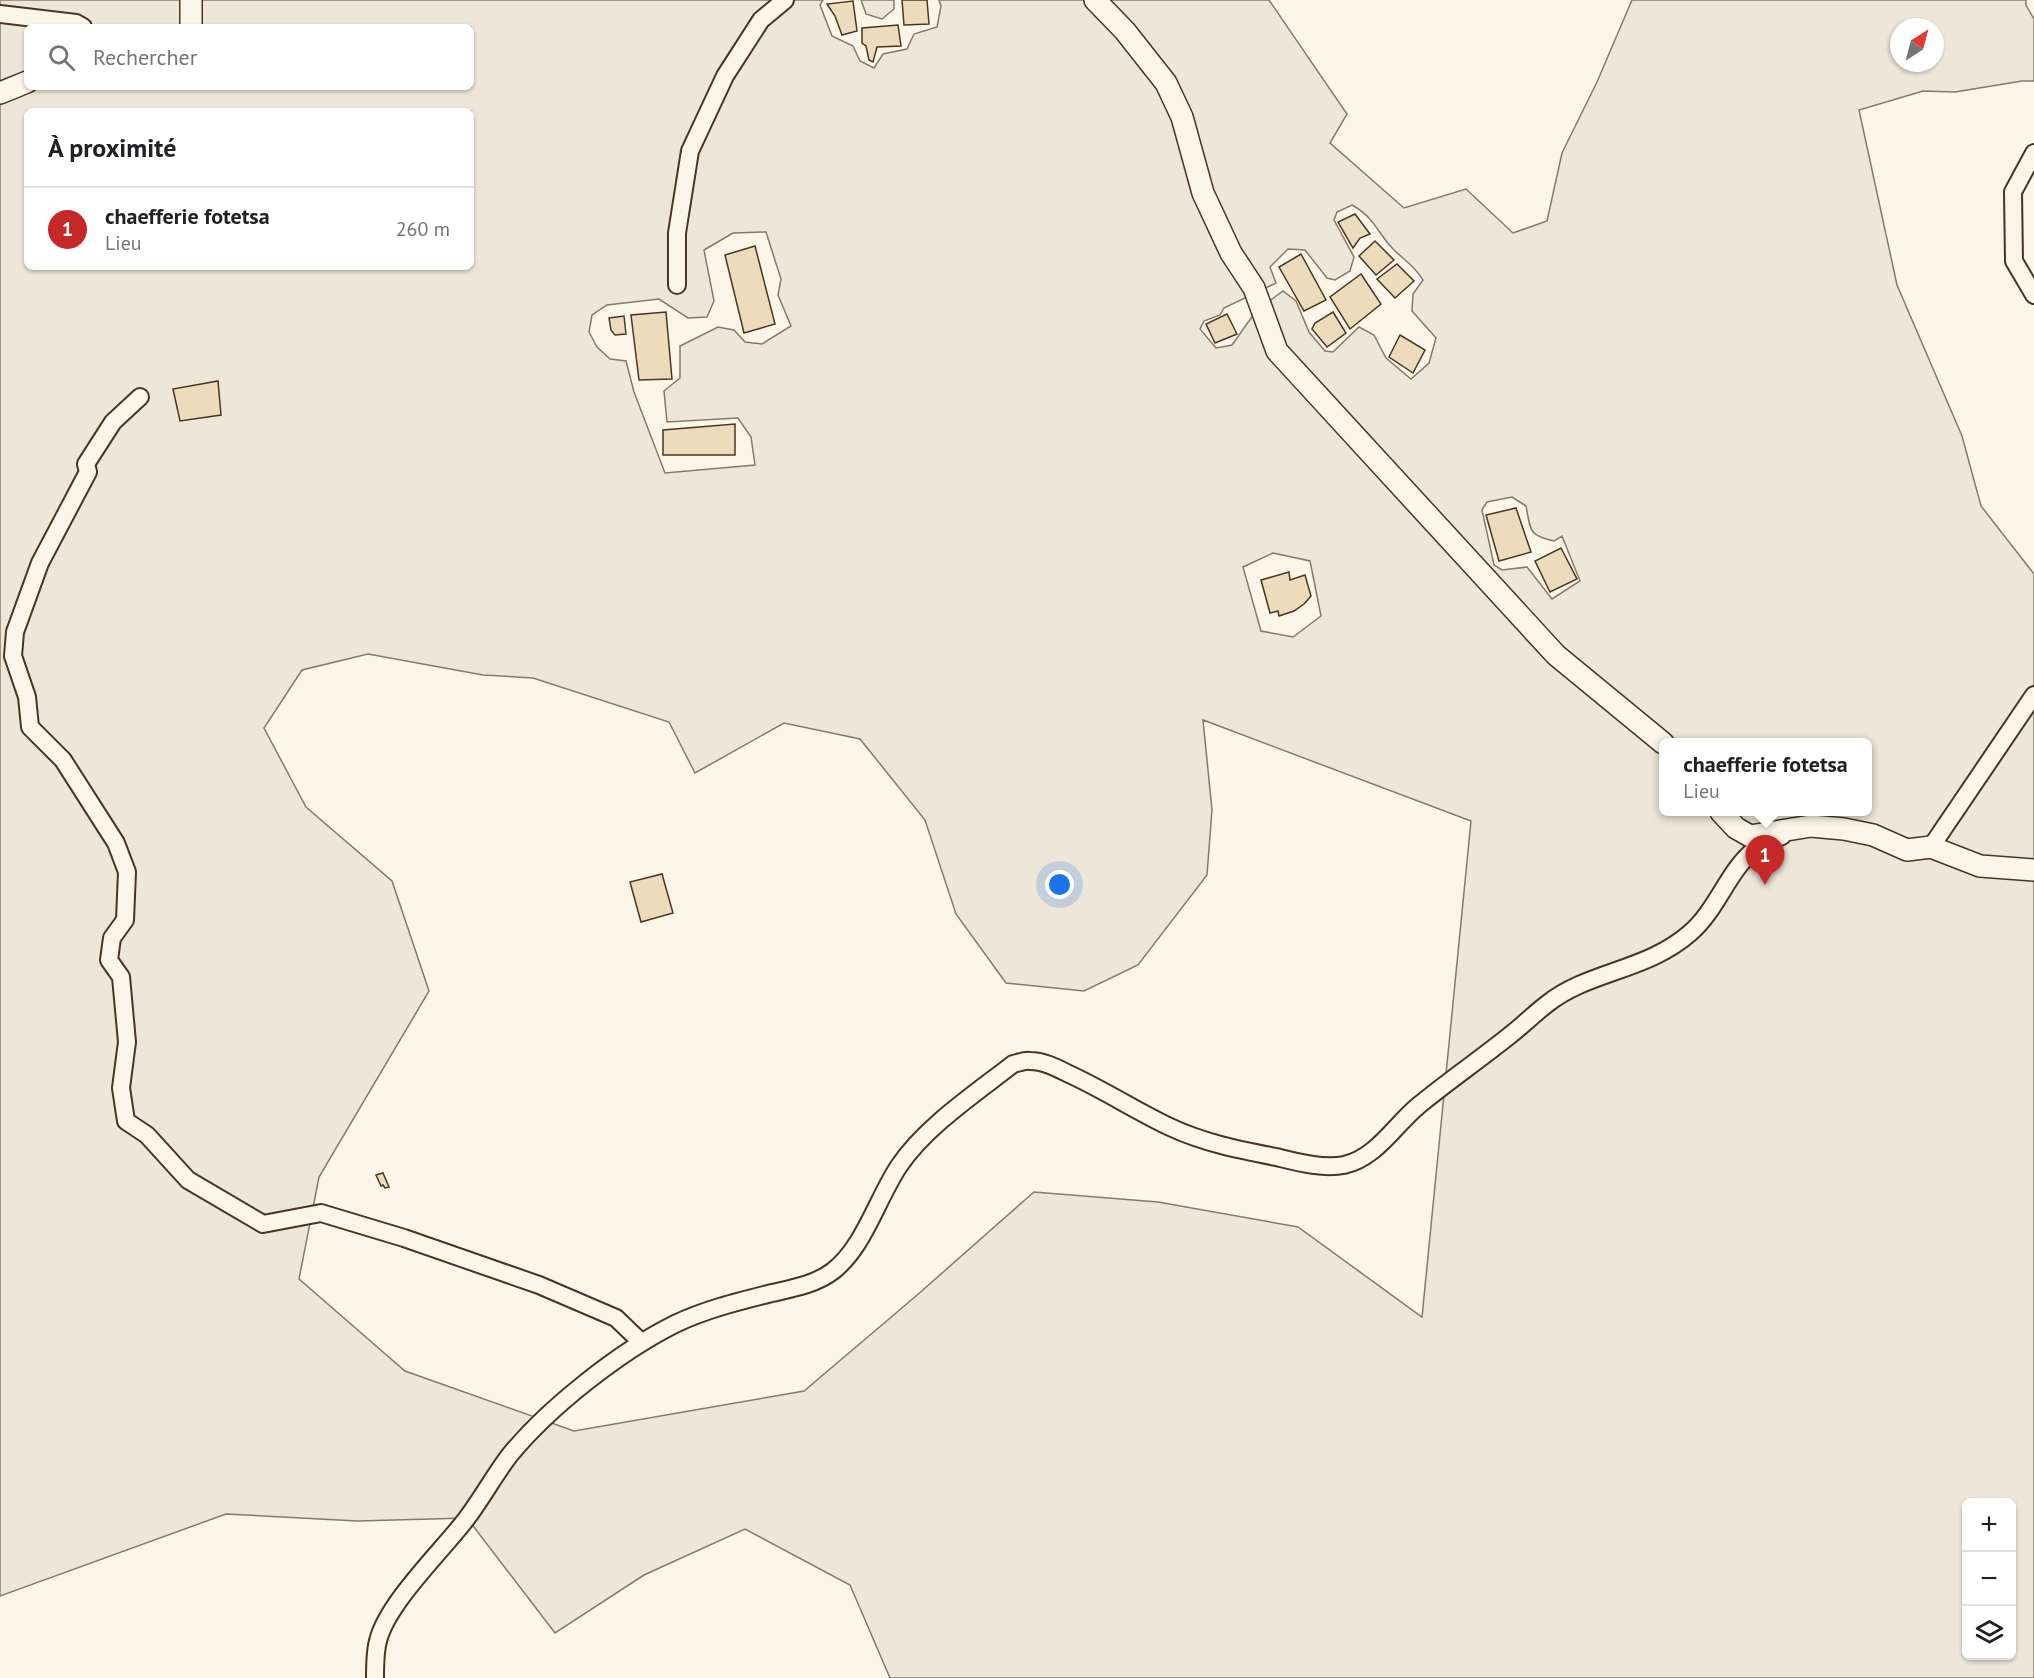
<!DOCTYPE html>
<html lang="fr">
<meta charset="utf-8">
<style>
:root{--surface:#fff;--page:#f2f2f2;--text:#202124;--muted:#757577;--line:#e0e0e0;--accent:#c62828}
body{margin:0;font-family:"PT Sans",sans-serif;background:var(--page);color:var(--text)}
.controls{position:absolute;right:18px;bottom:18px;display:grid;overflow:hidden;border-radius:9px;box-shadow:0 2px 4px #0004}
.controls button{width:54px;height:54px;display:grid;place-items:center;padding:0;border:0;border-bottom:2px solid var(--line);background:var(--surface);color:var(--text);font:30px sans-serif}
.compass{position:absolute;left:1890px;top:18px;width:54px;height:54px;border-radius:50%;background:var(--surface);box-shadow:0 2px 4px #0004;rotate:36deg}
.you{position:absolute;left:1060px;top:885px;width:21px;height:21px;margin:-15px;border:4px solid #fff;border-radius:50%;background:#1a73e8;box-shadow:0 0 0 9px #1a73e833}
.badge{display:grid;place-items:center;width:39px;height:39px;border-radius:50%;background:var(--accent);color:#fff;font-size:20px;font-weight:700}
.pin{position:absolute;translate:-50% -50px;filter:drop-shadow(0 2px 3px #0008)}
.pin::after{content:'';position:absolute;top:32px;width:21px;height:18px;background:inherit;clip-path:polygon(0 0,100% 0,50% 100%)}
.popup{position:absolute;left:1659px;top:738px;width:213px;height:78px;box-sizing:border-box;display:grid;place-content:center;border-radius:9px;background:var(--surface);filter:drop-shadow(0 2px 4px #0005);font-size:20px;white-space:nowrap;color:var(--muted)}
.popup b{font-size:22px;color:var(--text)}
.popup::after{content:'';position:absolute;left:50%;top:100%;margin-left:-12px;border:12px solid transparent;border-top-color:var(--surface)}
.list{margin:0;padding:0;list-style:none}
h2{display:flex;justify-content:space-between;align-items:center;height:78px;margin:0;padding:0 24px;font-size:26px}
h2 small{font-size:20px;font-weight:400;color:var(--muted)}
.list li{display:grid;grid-template-columns:39px 1fr auto;gap:18px;align-items:center;box-sizing:border-box;height:84px;padding:0 24px;border-top:2px solid var(--line)}
.list b{display:block;font-size:22px;white-space:nowrap}
.list p{margin:0;font-size:20px;white-space:nowrap;color:var(--muted)}
.list em{font-size:20px;font-style:normal;color:var(--muted)}
.icon{flex:none;width:33px;height:33px;fill:none;stroke:currentColor;stroke-width:2;stroke-linecap:round;stroke-linejoin:round}
.map{position:relative;flex:none;width:2034px;height:1678px;overflow:hidden}
.search{position:absolute;background:var(--surface);box-shadow:0 2px 4px #0004;left:24px;top:24px;width:450px;height:66px;display:flex;align-items:center;gap:15px;box-sizing:border-box;padding:0 21px;border-radius:9px;color:var(--muted);font-size:22px}
.panel{position:absolute;background:var(--surface);box-shadow:0 2px 4px #0004;left:24px;top:108px;width:450px;height:162px;border-radius:9px}
.map>svg:first-child{display:block}
.green{fill:#ede6d9;stroke:#887966;stroke-width:1.5;fill-rule:evenodd}
.building{fill:#ecdcbc;stroke:#4a3520;stroke-width:1.5}
.lines{fill:none;stroke-linecap:round;stroke-linejoin:round}
.minor-casing{stroke:#4a3520;stroke-width:20}
.tertiary-casing{stroke:#4a3520;stroke-width:24}
.minor{stroke:#fbf6e9;stroke-width:16}
.tertiary{stroke:#fbf6e9;stroke-width:21}
</style>
<div class="map">
<svg width="2034" height="1678" viewBox="0 0 2034 1678">
<rect width="100%" height="100%" fill="#fbf6e9"/>
<path class="green" d="M0,0h823l-3,5 12,31 21,10 7,15 14,7 9,-14 24,-5 7,-15 23,-7 4,-21 -2,-6h330l78,114 -17,29 74,65 62,-19 47,44 34,-12 15,-68 35,-71 35,-82h394v5l8,14v62h-12l-67,11 -32,-1 -64,19 38,175 65,151 19,70 53,68v1104h-1144l-40,-93 -105,-56 -101,46 -89,58 -88,-115 -110,3 -131,-7 -226,82zM27,27h444v60h-444zM1899,27h36v36h-36zM27,111h444v156h-444zM1352,205c23,13 25,27 41,44 10,10 23,18 30,31l-10,14 -1,17 24,27 -7,25 -18,16 -25,-21 -12,-23 -15,-8 -26,25 -8,-1 -16,-19 -13,-31 -13,-10 -27,20 -24,34 -16,3 -16,-19 4,-8 16,-6 4,-7 52,-25 -6,-16 18,-18 17,1 22,28 8,2 15,-9 4,-14 -20,-37 3,-8zM766,232l15,47 -3,16 13,31 -29,18 -17,-2 -11,-12 -16,-3 -38,19v32l-16,13 3,31 71,-4 13,19 4,28 -90,8 -31,-81 -8,-31 -16,-2 -13,-12 -8,-15 3,-17 15,-10 52,-6 29,19 19,-1 7,-16 -10,-51 29,-17zM1512,497l14,9c5,25 2,29 28,35l8,-5 18,45 -28,18 -25,-32 -25,3 -8,-5 -12,-55 5,-8zM1273,553l37,8 11,55 -28,21 -32,-6 -18,-64zM368,654l115,21 50,3 136,44 26,51 89,-50 76,16 65,81 31,94 50,69 78,8 54,-26 69,-90 5,-65 -9,-90 268,101 -49,496 -124,-90 -140,-25 -124,-10 -118,104 -112,95 -230,40 -169,-60 -106,-92 20,-102 110,-186 -37,-110 -86,-74 -42,-79 38,-58zM1663,742h204v70h-204zM1966,1502h46v154h-46z
M861,0h33v9l-12,10 -16,-5z"/>
<path class="building" d="M902,0h25l2,24 -25,1z
M853,1l4,30 -15,4 -7,-19 -8,-12z
M898,25l3,21 -24,1 -4,15 -4,-2 -3,-14 -4,-3v-15z
M1355,214l15,20 -10,4 -7,10 -15,-26z
M1375,241l19,19 -18,15 -17,-19z
M755,246l20,78 -31,9 -19,-78z
M1301,254l25,46 -22,11 -25,-44z
M1397,264l17,17 -19,17 -18,-19z
M1361,274l20,30 -31,25 -20,-32z
M666,312l6,67 -33,1 -8,-65z
M1333,312l13,21 -19,14 -15,-18 3,-6z
M1227,314l10,20 -22,9 -9,-19z
M624,316l2,18 -11,1 -4,-5 -2,-12z
M1400,335l25,15 -12,23 -24,-16z
M218,381l3,34 -41,6 -7,-32z
M735,424v31h-72v-25z
M1516,508l15,44 -32,9 -13,-46z
M1561,548l16,31 -27,13 -15,-31z
M1289,572l1,8 15,-5 6,21 -7,8 -10,7 -15,5 -1,-5 -8,2 -9,-33z
M662,874l11,39 -32,9 -11,-40z
M383,1173l6,14 -4,1 -2,-3 -2,1 -5,-11z"/>
<g class="lines">
<g class="minor-casing">
<path id="minor" d="M0,14l76,9 7,4
M2034,153l-21,39 1,69 20,34
M677,285v-52l13,-82 35,-75 36,-56 24,-20
M140,397l-27,25 -27,42 2,8 -48,91 -25,69 -2,24 14,41 3,30 33,33 53,83 11,29 -2,48 -13,18 -3,22 12,17 6,65 -6,46 5,33 21,14 41,45 75,44 58,-11 83,25 135,47 77,33 25,24
M1931,847l103,-152
M375,1678c0,-12 0,-26 3,-37 9,-38 65,-91 89,-123 15,-20 27,-42 42,-62 39,-48 110,-104 166,-132 29,-14 61,-22 93,-30 21,-5 47,-9 65,-23 31,-24 44,-72 66,-105 26,-39 77,-73 114,-102 5,-1 12,-4 17,-3 14,0 27,7 39,13 35,16 67,37 101,53 34,16 70,23 106,30 21,5 46,12 68,8 32,-7 50,-39 74,-59 29,-24 61,-46 91,-70 13,-10 25,-22 38,-32 41,-33 100,-33 143,-71 27,-23 38,-62 64,-83 8,-7 18,-10 28,-14"/>
</g>
<g class="tertiary-casing">
<path id="tertiary" d="M191,0v27
M1095,0l30,31 41,52 16,34 21,76 28,60 23,35 23,63 279,304 107,88
M0,93l27,-11
M1721,812l15,16 14,8 61,-10 33,3 29,6 34,15 24,-3 49,19 54,4"/>
</g>
<use href="#minor" class="minor"/>
<use href="#tertiary" class="tertiary"/>
</g>
</svg>
<div class="controls">
<button>+</button>
<button>−</button>
<button><svg class="icon" aria-label="layers" viewBox="0 0 24 24"><path d="M12 4l9 5-9 5-9-5zM3 14l9 5 9-5"/></svg></button>
</div>
<svg class="compass" viewBox="-18 -18 36 36"><path d="M0-13l5 13h-10z" fill="#e53935"/><path d="M0 13l5-13h-10z" fill="#757577"/></svg>
<div class="you"></div>
<div class="pin badge" style="left:1765px;top:885px">1</div>
<div class="popup"><b>chaefferie fotetsa</b>Lieu</div>
<div class="search"><svg class="icon" aria-label="search" viewBox="0 0 24 24"><circle cx="10" cy="10" r="6"/><path d="M15 15l6 6"/></svg>Rechercher</div>
<section class="panel">
<h2>À proximité<small></small></h2>
<ul class="list">
<li><span class="badge">1</span><div><b>chaefferie fotetsa</b><p>Lieu</p></div><em>260 m</em></li>
</ul>
</section>
</div>
